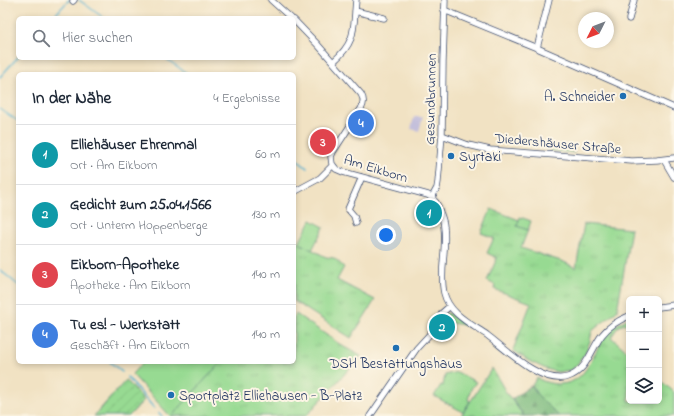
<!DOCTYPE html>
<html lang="de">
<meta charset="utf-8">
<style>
:root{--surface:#fff;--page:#f6f6f7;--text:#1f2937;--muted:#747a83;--line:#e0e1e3;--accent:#1f6fb2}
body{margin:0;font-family:"Indie Flower",sans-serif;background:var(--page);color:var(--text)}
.controls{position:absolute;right:12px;bottom:12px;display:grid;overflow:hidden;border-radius:6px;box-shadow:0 2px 6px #0003}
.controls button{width:36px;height:36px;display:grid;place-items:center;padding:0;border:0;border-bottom:1px solid var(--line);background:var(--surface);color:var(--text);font:20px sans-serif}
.compass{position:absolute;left:578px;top:12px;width:36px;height:36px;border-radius:50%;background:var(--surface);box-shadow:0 2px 6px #0003;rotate:228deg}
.you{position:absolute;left:386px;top:235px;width:14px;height:14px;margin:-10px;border:3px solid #fff;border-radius:50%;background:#1a73e8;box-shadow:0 0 0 6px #1a73e833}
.badge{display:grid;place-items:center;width:26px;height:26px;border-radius:50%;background:var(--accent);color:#fff;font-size:13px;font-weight:700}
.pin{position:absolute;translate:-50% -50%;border:2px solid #fff;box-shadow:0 1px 4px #0006}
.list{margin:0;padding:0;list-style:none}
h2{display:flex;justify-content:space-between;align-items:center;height:52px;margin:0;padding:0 16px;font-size:17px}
h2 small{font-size:13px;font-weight:400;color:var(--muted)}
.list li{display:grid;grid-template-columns:26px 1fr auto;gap:12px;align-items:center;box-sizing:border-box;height:60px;padding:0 16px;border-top:1px solid var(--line)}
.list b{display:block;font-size:15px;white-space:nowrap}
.list p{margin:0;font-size:13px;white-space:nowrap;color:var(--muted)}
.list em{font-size:13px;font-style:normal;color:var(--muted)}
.icon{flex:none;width:22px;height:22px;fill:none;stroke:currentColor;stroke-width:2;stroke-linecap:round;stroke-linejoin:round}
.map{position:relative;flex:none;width:674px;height:416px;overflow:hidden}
.search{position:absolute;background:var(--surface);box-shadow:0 2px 6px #0003;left:16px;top:16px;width:280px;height:44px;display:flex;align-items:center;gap:10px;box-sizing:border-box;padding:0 14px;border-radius:6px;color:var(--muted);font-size:15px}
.panel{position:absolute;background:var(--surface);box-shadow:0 2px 6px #0003;left:16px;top:72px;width:280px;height:292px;border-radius:6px}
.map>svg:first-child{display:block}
.industrial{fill:#c4c0db}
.grass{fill:url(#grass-tufts);stroke:#598478}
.forest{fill:url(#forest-firs);stroke:#4a746d}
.garden{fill:url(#garden-furrows);stroke:#598478}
.pitch{fill:#97da92;stroke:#598478}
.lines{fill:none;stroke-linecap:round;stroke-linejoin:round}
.stream{stroke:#53b3d2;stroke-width:1.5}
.minor-casing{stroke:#3b4a6d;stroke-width:7}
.minor{stroke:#fff;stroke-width:5.5}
.poi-dot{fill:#1f6fb2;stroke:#fcf5e5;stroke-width:1.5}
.labels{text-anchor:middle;stroke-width:4;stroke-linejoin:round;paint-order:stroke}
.poi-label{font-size:14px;fill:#1b2f5e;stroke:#fcf5e5;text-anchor:start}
.street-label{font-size:14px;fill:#1b2f5e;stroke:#fcf5e5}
</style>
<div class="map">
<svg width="674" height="416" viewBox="0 0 674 416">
<defs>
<pattern id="grass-tufts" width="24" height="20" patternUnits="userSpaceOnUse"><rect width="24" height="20" fill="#97da92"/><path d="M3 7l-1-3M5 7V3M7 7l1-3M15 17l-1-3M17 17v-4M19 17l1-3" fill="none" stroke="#82bb80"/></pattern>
<pattern id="forest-firs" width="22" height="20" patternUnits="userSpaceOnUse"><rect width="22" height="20" fill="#79ba7c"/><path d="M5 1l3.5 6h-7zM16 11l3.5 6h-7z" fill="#629869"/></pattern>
<pattern id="garden-furrows" width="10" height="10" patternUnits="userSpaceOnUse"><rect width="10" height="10" fill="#97da92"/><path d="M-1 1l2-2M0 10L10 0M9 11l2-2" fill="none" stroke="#82bb80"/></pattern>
</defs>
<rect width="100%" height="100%" fill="#fcf5e5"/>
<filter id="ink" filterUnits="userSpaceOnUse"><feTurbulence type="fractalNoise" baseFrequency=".025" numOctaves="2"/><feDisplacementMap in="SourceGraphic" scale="8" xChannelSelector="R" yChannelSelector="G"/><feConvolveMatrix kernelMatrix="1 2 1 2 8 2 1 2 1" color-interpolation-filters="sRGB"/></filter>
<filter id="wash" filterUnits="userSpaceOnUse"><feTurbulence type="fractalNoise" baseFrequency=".012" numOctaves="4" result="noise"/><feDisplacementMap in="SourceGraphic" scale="16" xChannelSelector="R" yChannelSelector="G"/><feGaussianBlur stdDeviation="0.9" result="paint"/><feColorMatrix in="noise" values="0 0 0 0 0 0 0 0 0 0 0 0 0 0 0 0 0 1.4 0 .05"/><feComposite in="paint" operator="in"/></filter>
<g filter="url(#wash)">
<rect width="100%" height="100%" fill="#f1e2c3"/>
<path class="industrial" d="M414,117h9l-4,14 -8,-2z"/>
<path class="grass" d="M550,142l2,2 20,7 3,2 -25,-2z
M491,209l28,11 -2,6 11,4 -7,18 43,14 12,6 8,-44 47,5 -14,82 -25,20 -2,10 -5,13 -10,13 -4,3 -13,2 -12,-3 -19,-9 -14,-10 18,-47 -37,-14 1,-4 -8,-4 10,-23 -10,-5 7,-15 -13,-5z
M294,240l32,17 8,1 10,9 -7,13 38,20 -24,38 -57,-37z
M449,313l18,12v1c-8,-2 -18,-5 -24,1l-3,-1 -1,-2 4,-9z
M296,314l48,33 17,9 -55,60h-134l49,-54h73v-45z
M629,318v4l-11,5 -7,10 18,16v48h30v-22l15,13v24h-115l-23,-23 -4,-8 5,-7c7,4 14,6 23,6 28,-1 32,-31 46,-50 5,-7 15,-12 23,-16z
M492,368l15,26 17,22h-63z"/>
<path class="forest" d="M532,385l4,8 23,23h-35l-12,-17z"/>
<path class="garden" d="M126,380l18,20 -15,16h-35z"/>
<path class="pitch" d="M520,217l11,4 -3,9 -11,-4z
M311,220l13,7 -12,23 -13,-7z
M143,362h78l-49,54h-2l-38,-42z
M457,372l19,10 -5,7 -3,11 2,1 -7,11 -29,-16 7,-11 2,1 2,-11z"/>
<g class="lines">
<path class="stream" d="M79,0l25,18
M52,18l17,-18
M165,58l23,16
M0,77l18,-20
M0,109l18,12
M294,157c5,3 8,8 13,11
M0,270l18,15
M110,362l12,10
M127,377l27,31
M159,413l3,3"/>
</g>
</g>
<g filter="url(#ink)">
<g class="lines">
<g class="minor-casing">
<path id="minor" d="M271,0l20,18
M73,1l1,-1
M444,10l93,38 137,60
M355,11l29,7
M629,19l5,-19
M294,20l24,25 43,49c3,5 3,10 0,15l-28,43 -2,5 1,7 4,5 7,3 85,23c7,4 10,10 12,17 2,5 4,10 4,15 3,22 -5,45 0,66 5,21 27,31 43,42 20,15 54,50 81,42 19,-6 23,-28 34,-42 7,-9 17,-15 27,-19
M537,48l12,-48
M333,62c24,-21 20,-33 23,-62
M442,135l26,10 22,5 142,11 25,-1 17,-2
M664,160l10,17
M294,192l26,-14 13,-13
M432,197l5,-9 1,-6 4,-47 1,-73 2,-62
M356,223l-2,-7 -6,-7 14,-32
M659,307l15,-2
M370,416l47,-68 12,-13 8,-11 5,-11 8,-7"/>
</g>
<use href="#minor" class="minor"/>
</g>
</g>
<g class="poi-dot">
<circle cx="623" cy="96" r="4"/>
<circle cx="451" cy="156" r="4"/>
<circle cx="396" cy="348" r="4"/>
<circle cx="171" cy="395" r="4"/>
</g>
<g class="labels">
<g class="poi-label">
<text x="615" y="101" text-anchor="end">A. Schneider</text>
<text x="459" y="161">Syrtaki</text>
<text x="396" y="368" text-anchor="middle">DSH Bestattungshaus</text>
<text x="179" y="400">Sportplatz Elliehausen - B-Platz</text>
</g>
<g class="street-label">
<text transform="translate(430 99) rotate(-89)" y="5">Gesundbrunnen</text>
<text transform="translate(558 143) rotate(5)" y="5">Diedershäuser Straße</text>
<text transform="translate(376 168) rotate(17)" y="5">Am Eikborn</text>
</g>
</g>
</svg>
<div class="controls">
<button>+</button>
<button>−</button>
<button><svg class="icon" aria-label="layers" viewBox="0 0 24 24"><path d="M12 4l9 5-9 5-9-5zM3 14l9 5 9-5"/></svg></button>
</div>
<svg class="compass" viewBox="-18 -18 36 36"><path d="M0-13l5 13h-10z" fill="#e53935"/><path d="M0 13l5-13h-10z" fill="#747a83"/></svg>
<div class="you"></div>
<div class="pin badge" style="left:429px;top:213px;background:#0f9aa8">1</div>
<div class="pin badge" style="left:442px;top:327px;background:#0f9aa8">2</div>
<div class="pin badge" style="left:323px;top:142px;background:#e0444e">3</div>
<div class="pin badge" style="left:361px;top:123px;background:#3f7fe0">4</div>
<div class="search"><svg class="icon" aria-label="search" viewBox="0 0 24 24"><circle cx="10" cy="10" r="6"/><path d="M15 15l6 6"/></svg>Hier suchen</div>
<section class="panel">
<h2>In der Nähe<small>4 Ergebnisse</small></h2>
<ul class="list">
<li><span class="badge" style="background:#0f9aa8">1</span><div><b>Elliehäuser Ehrenmal</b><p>Ort · Am Eikborn</p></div><em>60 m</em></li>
<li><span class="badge" style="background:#0f9aa8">2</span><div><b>Gedicht zum 25.04.1566</b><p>Ort · Unterm Hoppenberge</p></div><em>130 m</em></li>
<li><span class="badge" style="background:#e0444e">3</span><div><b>Eikborn-Apotheke</b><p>Apotheke · Am Eikborn</p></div><em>140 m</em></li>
<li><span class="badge" style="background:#3f7fe0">4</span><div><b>Tu es! - Werkstatt</b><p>Geschäft · Am Eikborn</p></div><em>140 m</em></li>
</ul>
</section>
</div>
